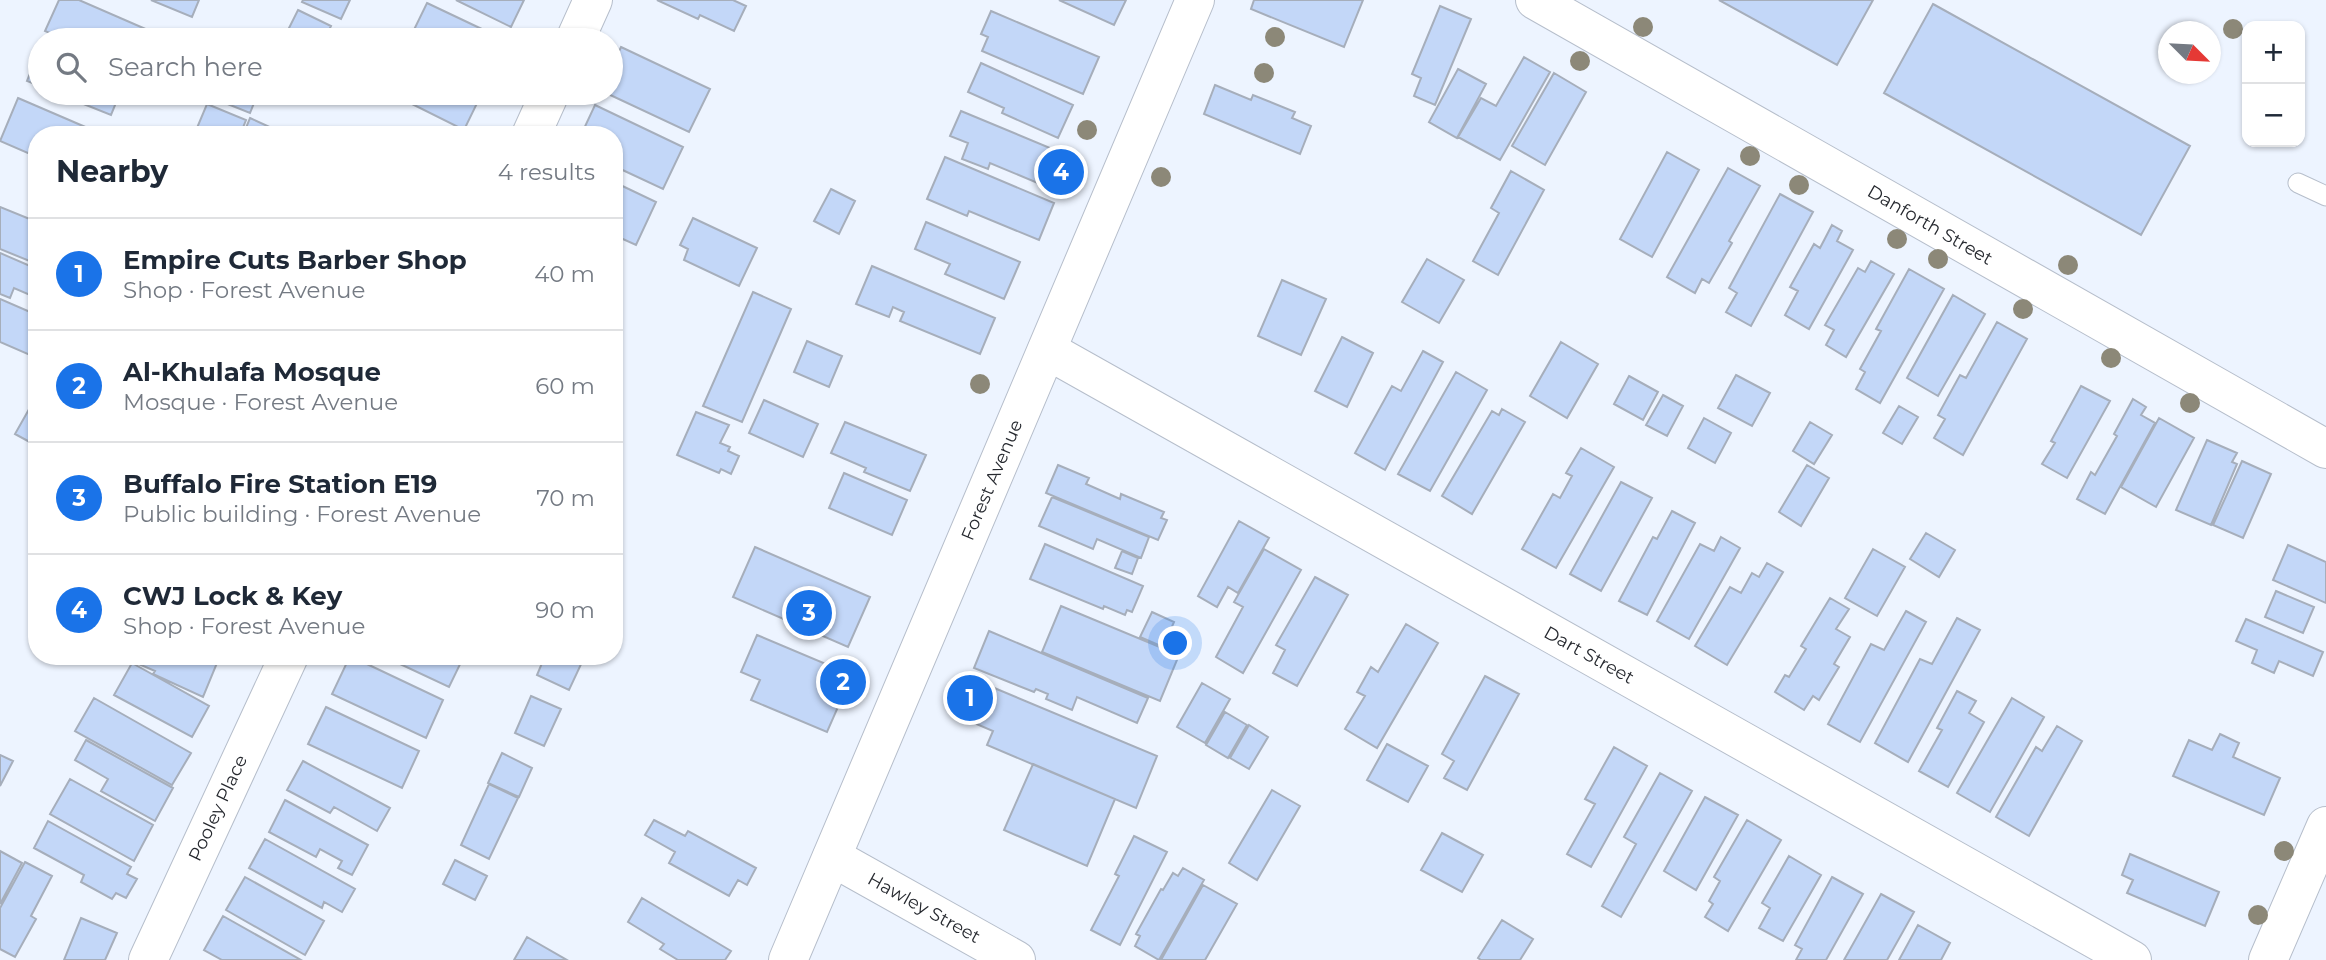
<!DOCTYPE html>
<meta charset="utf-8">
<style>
:root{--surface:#fff;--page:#f2f2f3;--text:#1f2937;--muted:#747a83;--line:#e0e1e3;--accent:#1a73e8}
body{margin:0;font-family:Montserrat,sans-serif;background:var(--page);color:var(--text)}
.controls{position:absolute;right:21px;top:21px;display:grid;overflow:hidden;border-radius:14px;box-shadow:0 2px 5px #0004}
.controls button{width:63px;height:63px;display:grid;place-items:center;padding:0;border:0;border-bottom:2px solid var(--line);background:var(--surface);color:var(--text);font:35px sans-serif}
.compass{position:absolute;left:2158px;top:21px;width:63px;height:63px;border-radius:50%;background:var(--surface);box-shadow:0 2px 5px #0004;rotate:114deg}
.you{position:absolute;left:1176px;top:644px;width:24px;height:24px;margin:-18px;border:5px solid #fff;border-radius:50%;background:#1a73e8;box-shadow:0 0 0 10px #1a73e833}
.badge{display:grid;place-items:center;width:46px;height:46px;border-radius:50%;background:var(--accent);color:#fff;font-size:23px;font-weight:700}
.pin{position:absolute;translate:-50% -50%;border:4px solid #fff;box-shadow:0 2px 7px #0006}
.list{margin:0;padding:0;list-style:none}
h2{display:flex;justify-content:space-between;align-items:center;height:91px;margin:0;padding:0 28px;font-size:30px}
h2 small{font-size:23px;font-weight:400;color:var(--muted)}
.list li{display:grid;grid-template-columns:46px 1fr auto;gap:21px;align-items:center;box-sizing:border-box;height:112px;padding:0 28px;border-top:2px solid var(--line)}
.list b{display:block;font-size:26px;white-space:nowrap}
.list p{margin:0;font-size:23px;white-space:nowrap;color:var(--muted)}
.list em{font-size:23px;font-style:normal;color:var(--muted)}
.icon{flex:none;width:38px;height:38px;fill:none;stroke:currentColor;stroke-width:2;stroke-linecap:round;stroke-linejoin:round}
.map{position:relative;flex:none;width:2326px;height:960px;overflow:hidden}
.search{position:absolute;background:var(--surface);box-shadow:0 2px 5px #0004;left:28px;top:28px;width:595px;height:77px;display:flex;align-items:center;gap:18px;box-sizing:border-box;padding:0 24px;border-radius:38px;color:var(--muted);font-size:26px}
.panel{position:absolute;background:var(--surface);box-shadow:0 2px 5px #0004;left:28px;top:126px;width:595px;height:539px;border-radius:28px}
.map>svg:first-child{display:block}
.building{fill:#c3d7f8;stroke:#a6aebb;stroke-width:2}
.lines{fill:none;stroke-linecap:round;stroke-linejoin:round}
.lane-casing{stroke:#b6becb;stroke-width:21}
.street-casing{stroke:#b6becb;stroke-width:40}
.secondary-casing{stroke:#b6becb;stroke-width:40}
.lane{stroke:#fff;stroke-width:19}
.street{stroke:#fff;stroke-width:38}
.secondary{stroke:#fff;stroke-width:38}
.tree{fill:#8c8878}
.labels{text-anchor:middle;stroke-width:6;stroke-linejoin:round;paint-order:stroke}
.street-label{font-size:18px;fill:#26292f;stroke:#fff}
</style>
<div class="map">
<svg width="2326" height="960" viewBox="0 0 2326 960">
<rect width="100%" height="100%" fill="#edf4ff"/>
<path class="building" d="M59,0h20l85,37 -2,3h-96l-21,-9z
M151,0h48l-7,17z
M303,0h47l-9,19 -39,-17z
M456,0h68l-13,27z
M657,0h76l13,6 -12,25 -34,-16 -2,4z
M1059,0h67l-12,25z
M1254,0h109l-19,47 -93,-38z
M1719,0h154l-36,65z
M427,3l78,37h-96z
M1933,4l257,142 -49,89 -257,-142z
M1440,6l31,13 -36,86 -21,-9 7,-18 -9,-4z
M298,10l33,16 -7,14h-41z
M991,11l108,46 -16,37 -101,-43 6,-14 -7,-3z
M621,47l89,42 -21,43 -83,-39h5v-25z
M40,48v38l-13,-5z
M1524,57l26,15 -50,88 -42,-23 23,-39 15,8z
M981,63l92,42 -15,33 -56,-25 2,-5 -36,-16z
M1458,69l28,15 -29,54 -28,-16z
M1554,73l32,19 -41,73 -33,-19z
M1215,85l36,15 2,-5 42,17 -3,6 19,8 -11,28 -96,-40z
M56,93h64l-9,22z
M200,93h58l-8,20z
M390,93h92l-18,37z
M18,98l86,37h-67v22l-37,-16z
M207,104l39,16 -6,15h-46z
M595,105l88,42 -20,42 -49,-23v-31h-33z
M961,111l113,47 -15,34 -69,-29 -2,6 -26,-10 6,-16 -18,-7z
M250,118l37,17h-44z
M1667,152l32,18 -47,87 -32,-18z
M945,157l109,46 -15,37 -70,-29 -2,5 -40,-17z
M1728,168l32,18 -31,55 3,2 -23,40 -7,-4 -7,14 -28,-16z
M1511,171l33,19 -46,85 -25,-14 26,-48 -8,-5z
M614,182l42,20 -20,43 -22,-10z
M831,189l24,12 -16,33 -25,-13z
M1780,194l33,18 -62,114 -25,-14 11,-19 -8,-5z
M0,207l37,15v42l-37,-15z
M693,218l64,30 -18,38 -55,-26 4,-11 -8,-4z
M926,222l94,40 -16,37 -59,-25 5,-10 -35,-15z
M1832,225l10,6 -5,10 16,9 -44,79 -24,-14 13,-24 -8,-4 24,-43 6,4z
M0,253l37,16v29l-23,-10 -4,10 -10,-4z
M1427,259l37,21 -25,43 -37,-21z
M1871,261l23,13 -48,83 -20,-12 8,-15 -9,-5 33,-57 7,4z
M872,266l123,52 -15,36 -80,-33 4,-9 -11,-5 -4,10 -33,-13z
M1909,269l35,20 -64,114 -24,-14 9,-17 -5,-3 21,-38 -5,-2z
M1282,280l44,19 -25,56 -43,-19z
M753,292l38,17 -49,113 -39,-16z
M1953,295l32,19 -47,82 -31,-18z
M0,299l37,16v24l-7,16 -30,-13z
M1997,322l30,17 -64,116 -29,-17 11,-19 -7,-4 22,-40 6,3z
M1342,337l31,16 -26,54 -32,-16z
M807,341l35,15 -13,31 -35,-15z
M1561,342l37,22 -31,54 -37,-22z
M1423,351l20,11 -58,108 -30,-17 37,-67 9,5z
M1456,372l31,18 -57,101 -32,-17z
M1736,375l34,18 -18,33 -34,-18z
M1629,376l29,16 -15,28 -29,-16z
M2081,386l29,15 -43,77 -25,-14 13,-21 -4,-2z
M1663,395l20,11 -16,30 -21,-11z
M2133,399l13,8 -5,8 14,8 -50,91 -28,-15 14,-27 4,3 22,-39 -3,-2z
M764,400l54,24 -15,33 -54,-24z
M32,404l5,3v39l-22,-12z
M1899,406l19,11 -16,27 -19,-11z
M1502,409l23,13 -53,92 -30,-18 50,-85 7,4z
M696,412l33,13 -9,18 10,4 -2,4 11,5 -8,18 -10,-5 -2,4 -42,-18z
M1704,418l27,15 -16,30 -27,-15z
M2159,418l35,20 -38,69 -35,-20z
M845,422l81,33 -16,36 -46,-19 2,-4 -35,-15z
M1810,422l22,13 -18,29 -21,-13z
M2207,440l30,13 -5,9 5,2 -26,61 -35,-15z
M1581,448l33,19 -58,101 -34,-19 31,-55 7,4 12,-22 -6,-3z
M2242,461l29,13 -28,64 -30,-13z
M1058,465l31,13 -3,6 34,15 1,-5 43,18 -3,6 6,2 -9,20 -112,-47z
M1807,465l22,13 -28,48 -22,-14z
M844,473l63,27 -15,35 -63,-27z
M1621,482l31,16 -51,93 -31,-17z
M1052,497l97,40 -8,21 -44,-19 -4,10 -54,-23z
M1672,511l23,12 -48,92 -28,-14 34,-64 4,2z
M1239,521l30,17 -31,55 -10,-6 -11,20 -19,-11z
M1926,533l29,17 -16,27 -29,-18z
M1721,537l19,11 -51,91 -32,-18 43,-77 14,7z
M1045,544l98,42 -11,26 -5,-2 -2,5 -21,-9 -1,3 -73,-30z
M2288,545l38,17v41l-53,-23z
M755,547l115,50 -22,50 -115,-50z
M1264,549l37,21 -58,103 -27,-16 27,-50 -9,-5z
M1873,549l32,18 -28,49 -32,-18z
M1122,551l16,7 -6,16 -17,-6z
M1767,563l16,9 -56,93 -32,-19 35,-59 11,6 11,-20 7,4z
M1315,577l33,18 -51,91 -24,-13 12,-23 -9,-5z
M2276,591l38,16 -11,26 -38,-16z
M1830,598l19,11 -13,20 14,8 -16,27 5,3 -20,33 -6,-4 -9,14 -29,-18 10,-17 4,2 17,-28 -5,-3z
M1061,606l118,49 -19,46 -118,-49z
M1906,611l20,11 -66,120 -32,-18 43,-80 13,6z
M1152,612l22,10 -11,25 -23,-10z
M1957,618l23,12 -72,132 -33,-19 45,-84 12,5z
M2246,619l77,33 -10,24 -34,-15 -5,12 -22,-10 5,-13 -21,-9z
M1406,624l32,19 -61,105 -32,-19 20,-33 -8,-4 14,-25 7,5z
M989,631l159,67 -11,25 -60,-26 -5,13 -26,-11 2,-5 -12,-5 -2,3 -60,-24z
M757,635l95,40 -25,57 -76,-32 9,-20 -19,-8z
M128,656h74l15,7 -14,34 -50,-23 2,-3 -28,-12z
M215,656h17l-4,7z
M350,656l93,44 -17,38 -94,-44z
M383,656h81l-15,31z
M545,656h30l8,4 -14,30 -32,-15z
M132,663l77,43 -17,31 -78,-42z
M1485,676l34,18 -52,96 -23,-12 10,-17 -12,-7z
M968,677l189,79 -21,52 -149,-63 6,-14 -40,-17z
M1202,683l28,16 -25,44 -28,-16z
M1957,691l19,10 -7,12 15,9 -36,65 -29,-16 23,-41 -5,-2z
M531,696l30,13 -17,37 -29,-13z
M94,698l97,55 -19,32 -97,-54z
M2012,698l32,19 -54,95 -33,-19z
M326,707l93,44 -17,37 -94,-44z
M1225,712l22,13 -19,33 -22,-13z
M1249,725l19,12 -19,32 -19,-11z
M2057,726l25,15 -53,95 -33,-19 40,-70 6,4z
M2220,734l19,9 -6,14 47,21 -16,37 -91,-39 16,-36 23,10z
M86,740l87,48 -18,33 -54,-30 7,-12 -33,-19z
M1387,744l41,22 -20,36 -41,-22z
M1614,747l33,19 -56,101 -24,-13 28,-50 -10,-5z
M502,753l30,15 -13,29 -31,-14z
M0,755l13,6 -13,25z
M303,761l87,47 -13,23 -43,-24 -4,6 -43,-23z
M1033,764l82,35 -28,67 -83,-36z
M1660,773l32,18 -71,126 -19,-11 34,-62 -12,-7z
M70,779l83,46 -19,36 -84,-47z
M489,784l29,14 -29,61 -28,-14z
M1272,790l28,16 -43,74 -28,-17z
M1705,797l33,18 -42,75 -32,-19z
M285,800l83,45 -16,30 -14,-7 4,-7 -22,-12 -4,8 -47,-25z
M654,820l31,16 3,-5 68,37 -9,17 -9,-5 -9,16 -60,-33 6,-11 -30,-17z
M1747,820l34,20 -53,91 -23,-14 8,-13 -4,-3 11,-20 -6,-4z
M48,821l83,46 -4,7 10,5 -11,19 -10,-5 -4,6 -31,-17 3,-7 -50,-27z
M1442,833l41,22 -21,37 -41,-22z
M1134,836l33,16 -47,93 -29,-15 28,-54 -4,-2z
M265,839l90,50 -13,23 -18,-10 -2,6 -73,-40z
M0,851l22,12 -22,41z
M2130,854l89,38 -14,34 -78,-33 6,-13 -11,-5z
M1789,856l32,19 -38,66 -24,-13 11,-20 -8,-5z
M455,860l32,16 -12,24 -32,-16z
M25,862l27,14 -21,40 5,3 -21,38 -15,-8v-41z
M1183,868l21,12 -45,80 -24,-14 5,-10 -4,-2 25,-45 2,1 10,-17 5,3z
M245,877l79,44 -19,34 -79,-45z
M1832,877l31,17 -37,66h-30l6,-11 -7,-4z
M1203,885l34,19 -32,56h-44z
M1881,894l33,18 -27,48h-43z
M642,898l89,53 -6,9h-47l-18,-11 4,-5 -36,-22z
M223,916l78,44h-79l-18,-10z
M81,918l36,15 -12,27h-41z
M1502,920l31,19 -13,21h-39l-3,-2z
M1918,925l32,18 -9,17h-42z
M527,937l40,23h-53z"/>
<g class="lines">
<g class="lane-casing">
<path id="lane" d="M2298,183l28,13"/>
</g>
<g class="street-casing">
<path id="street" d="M1535,0l791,449
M575,40l18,-40
M531,135l19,-42
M1047,350l1085,610
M832,857l184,103
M148,960l141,-304
M2268,960l58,-134"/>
</g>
<g class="secondary-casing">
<path id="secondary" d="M788,960l407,-960"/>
</g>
<use href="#lane" class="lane"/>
<use href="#street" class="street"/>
<use href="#secondary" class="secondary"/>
</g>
<g class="tree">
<circle cx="1643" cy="27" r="10"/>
<circle cx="2233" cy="29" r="10"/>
<circle cx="1275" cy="37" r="10"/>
<circle cx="1580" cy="61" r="10"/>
<circle cx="1264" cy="73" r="10"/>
<circle cx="1087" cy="130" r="10"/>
<circle cx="1750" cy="156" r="10"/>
<circle cx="1161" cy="177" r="10"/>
<circle cx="1799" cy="185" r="10"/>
<circle cx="1897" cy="239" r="10"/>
<circle cx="1938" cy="259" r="10"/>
<circle cx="2068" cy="265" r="10"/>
<circle cx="2023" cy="309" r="10"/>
<circle cx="2111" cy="358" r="10"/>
<circle cx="980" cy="384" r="10"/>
<circle cx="2190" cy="403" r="10"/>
<circle cx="2284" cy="851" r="10"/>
<circle cx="2258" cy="915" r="10"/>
</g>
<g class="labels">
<g class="street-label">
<text transform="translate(1930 225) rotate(30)" y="6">Danforth Street</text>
<text transform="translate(992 480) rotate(-67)" y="6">Forest Avenue</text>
<text transform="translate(1589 655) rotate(29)" y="6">Dart Street</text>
<text transform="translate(218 808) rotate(-65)" y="6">Pooley Place</text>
<text transform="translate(924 908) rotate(29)" y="6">Hawley Street</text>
</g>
</g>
</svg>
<div class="controls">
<button>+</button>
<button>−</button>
</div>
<svg class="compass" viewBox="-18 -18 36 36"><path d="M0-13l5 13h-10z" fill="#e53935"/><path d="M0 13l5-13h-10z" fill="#747a83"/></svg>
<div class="you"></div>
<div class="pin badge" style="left:970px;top:698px">1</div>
<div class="pin badge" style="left:843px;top:682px">2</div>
<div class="pin badge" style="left:809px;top:613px">3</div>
<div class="pin badge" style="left:1061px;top:172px">4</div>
<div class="search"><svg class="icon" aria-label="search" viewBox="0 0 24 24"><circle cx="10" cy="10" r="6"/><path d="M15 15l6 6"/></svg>Search here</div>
<section class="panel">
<h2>Nearby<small>4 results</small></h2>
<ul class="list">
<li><span class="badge">1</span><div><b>Empire Cuts Barber Shop</b><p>Shop · Forest Avenue</p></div><em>40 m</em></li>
<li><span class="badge">2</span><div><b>Al-Khulafa Mosque</b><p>Mosque · Forest Avenue</p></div><em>60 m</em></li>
<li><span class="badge">3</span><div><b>Buffalo Fire Station E19</b><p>Public building · Forest Avenue</p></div><em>70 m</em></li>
<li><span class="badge">4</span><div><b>CWJ Lock &amp; Key</b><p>Shop · Forest Avenue</p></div><em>90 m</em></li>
</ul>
</section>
</div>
